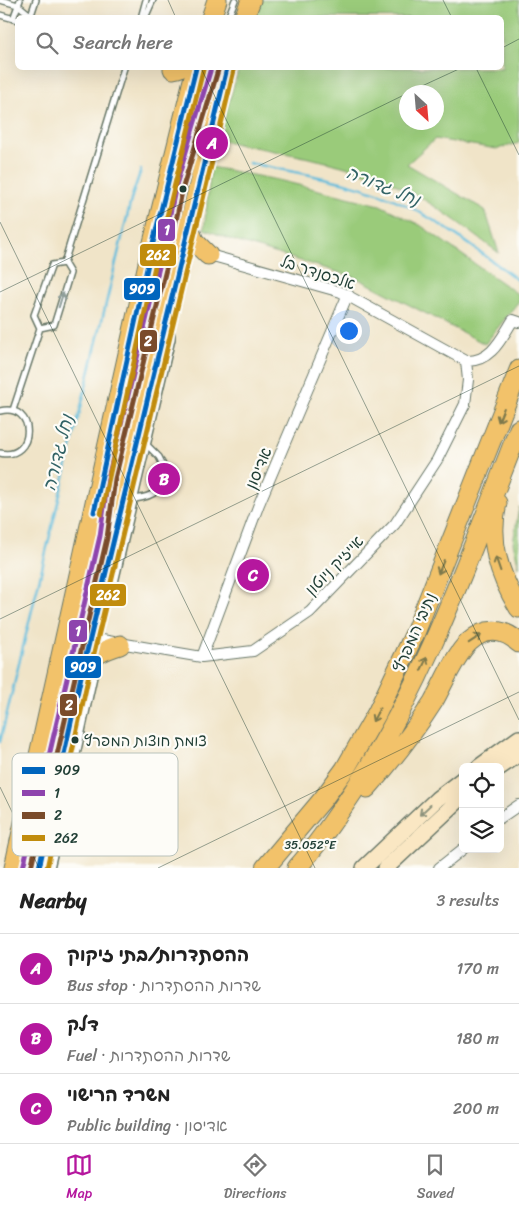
<!DOCTYPE html>
<meta charset="utf-8">
<style>
:root{--surface:#fff;--page:#f2f2f2;--text:#222;--muted:#767676;--line:#e0e0e0;--accent:#b5179e}
body{margin:0;font-family:Sriracha,"Playpen Sans Hebrew",sans-serif;background:var(--page);color:var(--text)}
.controls{position:absolute;right:15px;bottom:15px;display:grid;overflow:hidden;border-radius:8px;box-shadow:0 5px 20px #0002}
.controls button{width:45px;height:45px;display:grid;place-items:center;padding:0;border:0;border-bottom:1px solid var(--line);background:var(--surface);color:var(--text);font:25px sans-serif}
.compass{position:absolute;left:399px;top:85px;width:45px;height:45px;border-radius:50%;background:var(--surface);box-shadow:0 5px 20px #0002;rotate:154deg}
.you{position:absolute;left:348px;top:330px;width:18px;height:18px;margin:-12px;border:4px solid #fff;border-radius:50%;background:#1a73e8;box-shadow:0 0 0 8px #1a73e833}
.badge{display:grid;place-items:center;width:32px;height:32px;border-radius:50%;background:var(--accent);color:#fff;font-size:16px;font-weight:700}
.pin{position:absolute;translate:-50% -50%;border:2px solid #fff;box-shadow:0 1px 5px #0006}
.list{margin:0;padding:0;list-style:none}
h2{display:flex;justify-content:space-between;align-items:center;height:65px;margin:0;padding:0 20px;font-size:21px}
h2 small{font-size:16px;font-weight:400;color:var(--muted)}
.list li{display:grid;grid-template-columns:32px 1fr auto;gap:15px;align-items:center;box-sizing:border-box;height:70px;padding:0 20px;border-top:1px solid var(--line)}
.list b{display:block;font-size:19px;white-space:nowrap}
.list p{margin:0;font-size:16px;white-space:nowrap;color:var(--muted)}
.list em{font-size:16px;font-style:normal;color:var(--muted)}
.icon{flex:none;width:28px;height:28px;fill:none;stroke:currentColor;stroke-width:2;stroke-linecap:round;stroke-linejoin:round}
.map{position:relative;flex:none;width:519px;height:868px;overflow:hidden}
.search{position:absolute;background:var(--surface);box-shadow:0 5px 20px #0002;left:15px;right:15px;top:15px;height:55px;display:flex;align-items:center;gap:12px;box-sizing:border-box;padding:0 18px;border-radius:8px;color:var(--muted);font-size:19px}
.sheet{height:275px;background:var(--surface)}
nav{display:flex;justify-content:space-around;align-items:center;box-sizing:border-box;height:70px;border-top:1px solid var(--line);background:var(--surface);font-size:14px;color:var(--muted)}
nav a{display:grid;justify-items:center;gap:2px}
nav .on{color:var(--accent)}
.map>svg:first-child{display:block}
.green{fill:#9acb7a;stroke:#5c8457;fill-rule:evenodd}
.lines{fill:none;stroke-linecap:round;stroke-linejoin:round}
.stream{stroke:#5ebcdc;stroke-width:2.5}
.lane-casing{stroke:#687768;stroke-width:8}
.street-casing{stroke:#687768;stroke-width:12}
.secondary-casing{stroke:#687768;stroke-width:18}
.highway-casing{stroke:#687768;stroke-width:21}
.lane{stroke:#fff;stroke-width:5}
.street{stroke:#fff;stroke-width:10}
.secondary{stroke:#fae7c3;stroke-width:15}
.highway{stroke:#f2c26a;stroke-width:19}
.bus-1-casing{stroke:#fdfcf7;stroke-width:9}
.bus-2-casing{stroke:#fdfcf7;stroke-width:9}
.bus-3-casing{stroke:#fdfcf7;stroke-width:9}
.bus-4-casing{stroke:#fdfcf7;stroke-width:9}
.bus-1{stroke:#0065bd;stroke-width:5}
.bus-2{stroke:#8e44ad;stroke-width:5}
.bus-3{stroke:#7a4b2a;stroke-width:5}
.bus-4{stroke:#c18c0d;stroke-width:5}
.oneway{stroke:#8f9e9a}
.oneway2{stroke:#7e794c}
.oneway3{stroke:#8c927c}
.ticks{fill:none;stroke:#1f3d34;stroke-width:1;stroke-opacity:0.45}
.bus-dot{fill:#1f3d34;stroke:#fdfcf7;stroke-width:2}
.labels{text-anchor:middle;stroke-width:4.5;stroke-linejoin:round;paint-order:stroke}
.bus-label{font-size:15px;fill:#1f3d34;stroke:#fdfcf7;text-anchor:start}
.street-label{font-size:16px;fill:#1f3d34;stroke:#fdfcf7}
.water-label{font-size:18px;font-style:italic;fill:#326366;stroke:#fdfcf7}
.key{fill:#fdfcf7;stroke:#bac3bc;stroke-width:1}
.key-label{font-size:14px;fill:#1f3d34}
.ticks-label{font-size:12px;text-anchor:middle;fill:#1f3d34;stroke:#fdfcf7;stroke-width:4.5;stroke-linejoin:round;paint-order:stroke}
.line-badge{stroke:#fdfcf7;stroke-width:2}
.badge-label{font-size:14px;text-anchor:middle;font-weight:bold;fill:#fff}
</style>
<div class="map">
<svg width="519" height="868" viewBox="0 0 519 868">
<rect width="100%" height="100%" fill="#fdfcf7"/>
<filter id="ink" filterUnits="userSpaceOnUse"><feTurbulence type="fractalNoise" baseFrequency=".02" numOctaves="2"/><feDisplacementMap in="SourceGraphic" scale="10" xChannelSelector="R" yChannelSelector="G"/><feConvolveMatrix kernelMatrix="1 2 1 2 8 2 1 2 1" color-interpolation-filters="sRGB"/></filter>
<filter id="wash" filterUnits="userSpaceOnUse"><feTurbulence type="fractalNoise" baseFrequency=".0096" numOctaves="4" result="noise"/><feDisplacementMap in="SourceGraphic" scale="20" xChannelSelector="R" yChannelSelector="G"/><feGaussianBlur stdDeviation="1.12" result="paint"/><feColorMatrix in="noise" values="0 0 0 0 0 0 0 0 0 0 0 0 0 0 0 0 0 1.4 0 .05"/><feComposite in="paint" operator="in"/></filter>
<g filter="url(#wash)">
<rect width="100%" height="100%" fill="#f0e4c8"/>
<path class="green" d="M262,0h257v143l-22,6 -62,-10 -28,25 78,46 14,43c-37,-27 -75,-59 -119,-75 -51,-19 -109,-27 -162,-38l21,-72h263v-50l-248,-1zM406,92h30v30h-30z
M211,167l67,13 102,25 40,20 99,70v6l-34,43 -128,-66 -122,-37 -31,-12z
M519,507v60l-6,-24z"/>
<g class="lines">
<path class="stream" d="M249,163c53,11 110,18 159,43 39,20 76,49 111,75
M0,742l132,-546 9,-26"/>
</g>
</g>
<g filter="url(#ink)">
<g class="lines">
<g class="lane-casing">
<path id="lane" d="M0,0l18,5 16,13
M0,15l18,5
M30,18l6,-18
M141,18l5,-18
M145,18l8,-18
M228,18l7,-18
M13,19l7,-19
M187,141l19,-59
M40,328l14,-3 16,-52 -6,-10 60,-195
M129,394l43,-192
M137,402l47,-213 11,-62
M13,410l27,-82 -6,-13 18,-50 12,-2
M0,411c37,-9 36,50 0,42
M135,499c21,-3 26,-9 31,-28l-7,-14 -11,-11
M107,599l7,-12 58,-248v-8
M70,787l27,-124
M31,835l69,-299 5,-39
M51,868l19,-82"/>
</g>
<g class="street-casing">
<path id="street" d="M190,74l21,11 6,15
M197,75h12l14,-7
M206,254l135,38 125,69c25,1 35,-22 47,-41l6,2
M149,259l13,-7 24,-1
M72,611l7,15 11,12 112,19 51,-6 57,-39 85,-88 42,-64 28,-56 3,-24 -2,-19
M202,657l57,-153 89,-210
M500,818l19,-13
M439,868l24,-19"/>
</g>
<g class="secondary-casing">
<path id="secondary" d="M479,767l40,-29
M500,767l19,-13
M364,868l73,-69 26,-20
M386,868l77,-72"/>
</g>
<g class="highway-casing">
<path id="highway" d="M211,18l6,-18
M244,18l7,-18
M173,69l5,-1
M188,225l6,16 14,14
M497,503c-9,39 2,72 22,105
M82,671c9,-16 22,-21 38,-26
M367,788c24,-27 47,-56 66,-86 10,-17 21,-46 36,-60 16,-15 35,-14 50,1
M14,868l135,-609 47,-191
M39,868l43,-196 145,-604
M265,868l58,-69 22,-30 32,-56 38,-80 104,-263
M297,868c21,-24 38,-49 56,-76 74,-112 117,-239 166,-363"/>
</g>
<use href="#lane" class="lane"/>
<use href="#street" class="street"/>
<use href="#secondary" class="secondary"/>
<use href="#highway" class="highway"/>
<g class="bus-1-casing">
<path id="bus-1" d="M94,512l55,-253 47,-191
M39,868l43,-196 145,-604"/>
</g>
<g class="bus-2-casing">
<path id="bus-2" d="M23,868l77,-332 8,-58 51,-211 17,-82 35,-117"/>
</g>
<g class="bus-3-casing">
<path id="bus-3" d="M31,868l76,-330 8,-59 51,-210 17,-82 35,-117"/>
</g>
<g class="bus-4-casing">
<path id="bus-4" d="M101,514l55,-253 47,-191
M47,868l42,-194 145,-604"/>
</g>
<use href="#bus-1" class="bus-1"/>
<use href="#bus-2" class="bus-2"/>
<use href="#bus-3" class="bus-3"/>
<use href="#bus-4" class="bus-4"/>
</g>
<defs><path id="oneway-shaft" d="M-6 0H5M1.5-3L5.5 0L1.5 3" fill="none" stroke-width="1.6" stroke-linecap="round" stroke-linejoin="round" transform="scale(1.25)"/></defs>
<use class="oneway" href="#oneway-shaft" transform="translate(61 300) rotate(-73)"/>
<g class="oneway2">
<use href="#oneway-shaft" transform="translate(501 415) rotate(112)"/>
<use href="#oneway-shaft" transform="translate(498 564) rotate(-109)"/>
<use href="#oneway-shaft" transform="translate(441 567) rotate(112)"/>
<use href="#oneway-shaft" transform="translate(475 639) rotate(-33)"/>
<use href="#oneway-shaft" transform="translate(424 664) rotate(-65)"/>
<use href="#oneway-shaft" transform="translate(376 715) rotate(118)"/>
</g>
<use class="oneway3" href="#oneway-shaft" transform="translate(425 810) rotate(137)"/>
</g>
<path class="ticks" d="M168,0l8,18M443,0l9,18M502,48l17,-9M201,68l318,652M476,68l43,87M409,92l52,-24M0,222l315,646M0,292l406,-198M0,619l519,-253M0,787l39,81M158,868l361,-176"/>
<g class="bus-dot">
<circle cx="183" cy="189" r="4.5"/>
<circle cx="75" cy="740" r="4.5"/>
</g>
<g class="labels">
<g class="bus-label">
<text x="84" y="746">צומת חוצות המפרץ</text>
</g>
<g class="street-label">
<text transform="translate(318 272) rotate(18)" y="6">אלכסנדר בל</text>
<text transform="translate(258 468) rotate(-67)" y="6">אדיסון</text>
<text transform="translate(334 565) rotate(-46)" y="6">אייזיק ניוטון</text>
<text transform="translate(414 632) rotate(-67)" y="6">נתיבי המפרץ</text>
</g>
<g class="water-label">
<text transform="translate(383 186) rotate(22)" y="6">נחל גדורה</text>
<text transform="translate(58 453) rotate(-76)" y="6">נחל גדורה</text>
</g>
</g>
<rect x="12" y="753" width="166" height="103" rx="8" class="key"/>
<rect x="22" y="767" width="23" height="7" fill="#0065bd"/>
<rect x="22" y="790" width="23" height="6" fill="#8e44ad"/>
<rect x="22" y="812" width="23" height="7" fill="#7a4b2a"/>
<rect x="22" y="835" width="23" height="6" fill="#c18c0d"/>
<g class="key-label">
<text x="54" y="775">909</text>
<text x="54" y="798">1</text>
<text x="54" y="820">2</text>
<text x="54" y="843">262</text>
</g>
<g class="ticks-label">
<text x="310" y="849">35.052°E</text>
</g>
<g class="line-badge">
<rect x="157" y="218" width="19" height="24" rx="5" fill="#8e44ad"/>
<rect x="139" y="243" width="38" height="24" rx="5" fill="#c18c0d"/>
<rect x="123" y="277" width="38" height="24" rx="5" fill="#0065bd"/>
<rect x="139" y="329" width="19" height="24" rx="5" fill="#7a4b2a"/>
<rect x="89" y="583" width="38" height="24" rx="5" fill="#c18c0d"/>
<rect x="68" y="619" width="20" height="24" rx="5" fill="#8e44ad"/>
<rect x="64" y="655" width="38" height="24" rx="5" fill="#0065bd"/>
<rect x="59" y="693" width="19" height="24" rx="5" fill="#7a4b2a"/>
</g>
<g class="badge-label">
<text x="167" y="235">1</text>
<text x="158" y="260">262</text>
<text x="142" y="294">909</text>
<text x="148" y="346">2</text>
<text x="108" y="600">262</text>
<text x="78" y="636">1</text>
<text x="83" y="672">909</text>
<text x="69" y="710">2</text>
</g>
</svg>
<div class="controls">
<button><svg class="icon" aria-label="locate" viewBox="0 0 24 24"><circle cx="12" cy="12" r="6"/><path d="M12 2v4M12 18v4M2 12h4M18 12h4"/></svg></button>
<button><svg class="icon" aria-label="layers" viewBox="0 0 24 24"><path d="M12 4l9 5-9 5-9-5zM3 14l9 5 9-5"/></svg></button>
</div>
<svg class="compass" viewBox="-18 -18 36 36"><path d="M0-13l5 13h-10z" fill="#e53935"/><path d="M0 13l5-13h-10z" fill="#767676"/></svg>
<div class="you"></div>
<div class="pin badge" style="left:212px;top:143px">A</div>
<div class="pin badge" style="left:164px;top:479px">B</div>
<div class="pin badge" style="left:253px;top:575px">C</div>
<div class="search"><svg class="icon" aria-label="search" viewBox="0 0 24 24"><circle cx="10" cy="10" r="6"/><path d="M15 15l6 6"/></svg>Search here</div>
</div>
<section class="sheet">
<h2>Nearby<small>3 results</small></h2>
<ul class="list">
<li><span class="badge">A</span><div><b>ההסתדרות/בתי זיקוק</b><p>Bus stop · שדרות ההסתדרות</p></div><em>170 m</em></li>
<li><span class="badge">B</span><div><b>דלק</b><p>Fuel · שדרות ההסתדרות</p></div><em>180 m</em></li>
<li><span class="badge">C</span><div><b>משרד הרישוי</b><p>Public building · אדיסון</p></div><em>200 m</em></li>
</ul>
</section>
<nav>
<a class="on"><svg class="icon" aria-label="map" viewBox="0 0 24 24"><path d="M3 6l6-2 6 2 6-2v14l-6 2-6-2-6 2zM9 4v14M15 6v14"/></svg>Map</a>
<a><svg class="icon" aria-label="directions" viewBox="0 0 24 24"><path d="M12 3l9 9-9 9-9-9zM9 14v-3h6M13 9l2 2-2 2"/></svg>Directions</a>
<a><svg class="icon" aria-label="saved" viewBox="0 0 24 24"><path d="M7 4h10v16l-5-4-5 4z"/></svg>Saved</a>
</nav>
